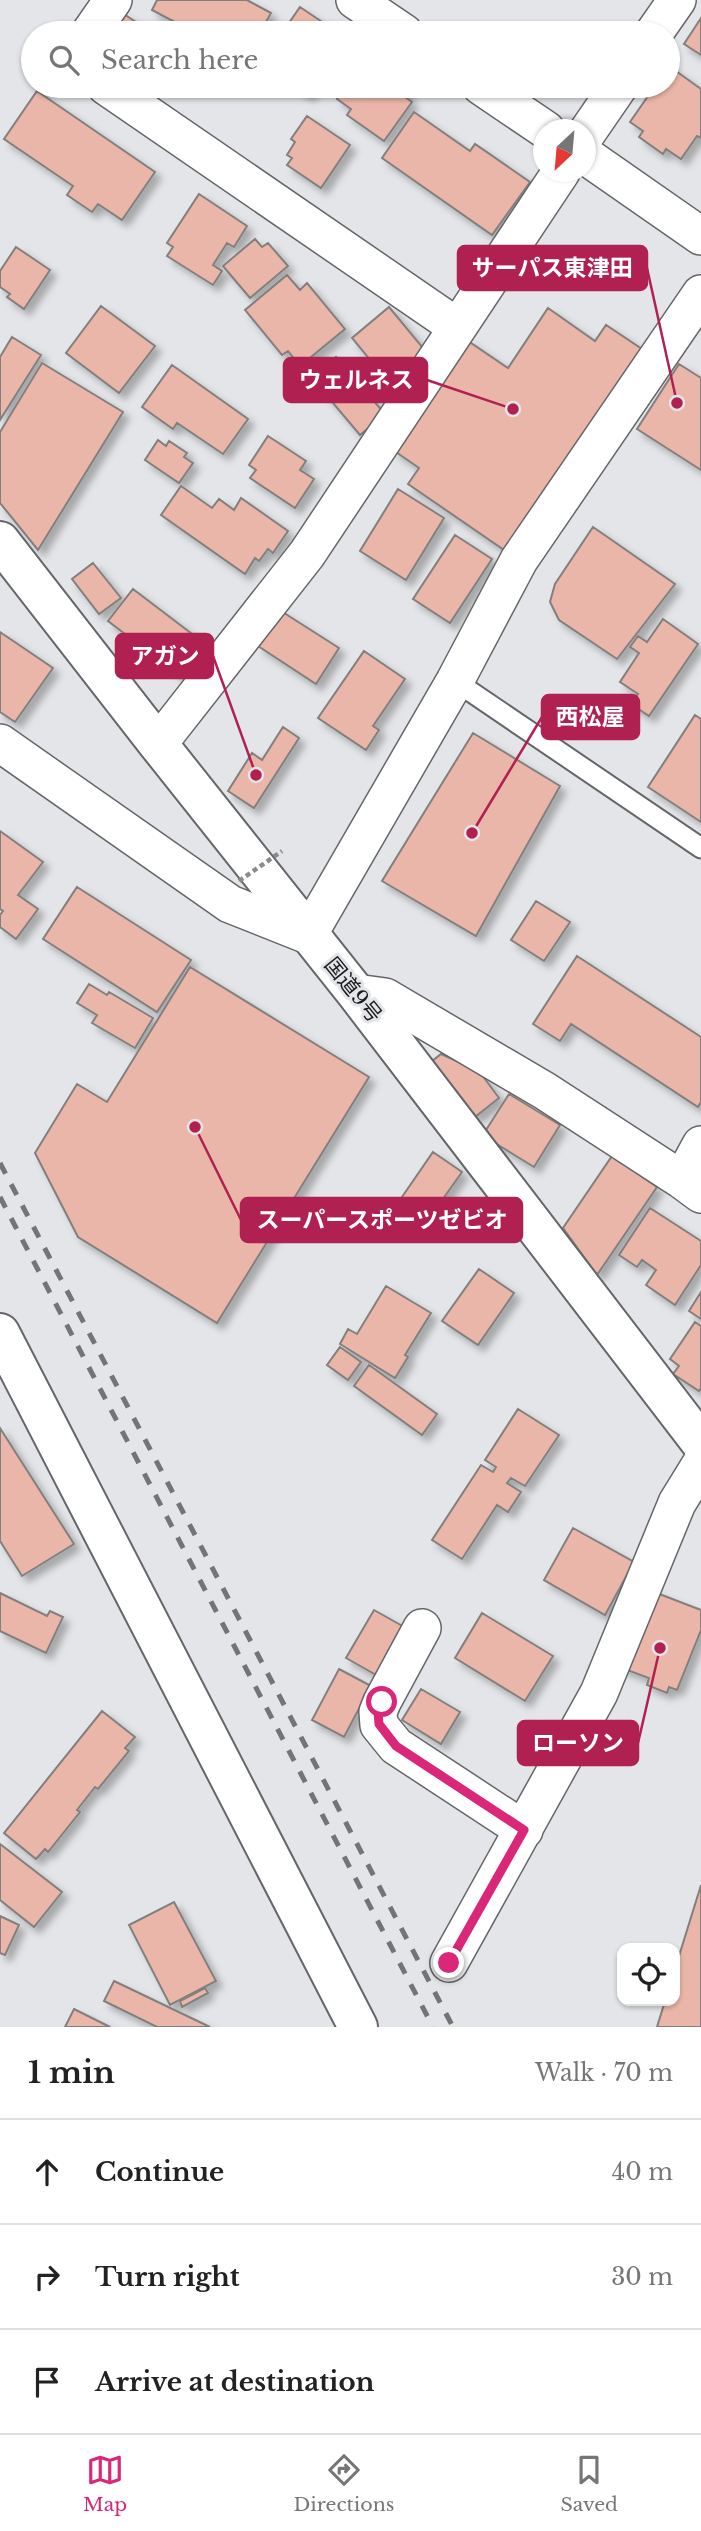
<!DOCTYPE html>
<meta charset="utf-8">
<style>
:root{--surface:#fff;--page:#f6f6f6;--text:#222;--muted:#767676;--line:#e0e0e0;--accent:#db2777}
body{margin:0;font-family:"Libre Baskerville","Noto Sans JP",serif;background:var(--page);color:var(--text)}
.controls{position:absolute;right:21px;bottom:21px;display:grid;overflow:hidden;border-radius:14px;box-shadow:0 2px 5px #0004}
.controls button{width:63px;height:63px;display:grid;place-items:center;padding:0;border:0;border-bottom:2px solid var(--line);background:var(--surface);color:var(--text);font:35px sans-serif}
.compass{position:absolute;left:533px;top:119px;width:63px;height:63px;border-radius:50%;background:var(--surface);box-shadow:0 2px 5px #0004;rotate:206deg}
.stop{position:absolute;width:21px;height:21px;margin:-16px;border:5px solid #db2777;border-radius:50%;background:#fff}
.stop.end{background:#db2777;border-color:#fff;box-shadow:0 2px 7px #0008}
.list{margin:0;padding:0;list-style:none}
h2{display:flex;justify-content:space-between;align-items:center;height:91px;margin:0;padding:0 28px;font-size:30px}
h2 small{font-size:23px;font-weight:400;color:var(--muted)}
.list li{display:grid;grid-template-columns:46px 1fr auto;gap:21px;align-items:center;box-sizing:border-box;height:105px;padding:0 28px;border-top:2px solid var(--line)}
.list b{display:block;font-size:26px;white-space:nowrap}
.list em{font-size:23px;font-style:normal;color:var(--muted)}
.icon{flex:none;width:38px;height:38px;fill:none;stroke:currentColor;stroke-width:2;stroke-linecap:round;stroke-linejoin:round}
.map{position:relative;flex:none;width:701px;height:2027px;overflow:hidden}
.search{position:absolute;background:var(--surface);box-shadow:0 2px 5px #0004;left:21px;right:21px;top:21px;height:77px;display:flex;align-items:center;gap:18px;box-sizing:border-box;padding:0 24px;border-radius:38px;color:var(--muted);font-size:26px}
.sheet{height:406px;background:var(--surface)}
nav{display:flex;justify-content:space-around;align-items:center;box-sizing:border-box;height:98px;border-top:2px solid var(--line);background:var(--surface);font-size:19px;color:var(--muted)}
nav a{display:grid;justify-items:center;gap:4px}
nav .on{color:var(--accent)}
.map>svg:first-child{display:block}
.building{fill:#eab6a9;stroke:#837f7e;stroke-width:2;filter:url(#shadow)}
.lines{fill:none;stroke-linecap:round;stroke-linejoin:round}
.service-casing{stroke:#656669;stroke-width:23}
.minor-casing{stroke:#656669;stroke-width:40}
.tertiary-casing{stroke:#656669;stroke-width:42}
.trunk-casing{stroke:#656669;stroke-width:42}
.service{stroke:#fff;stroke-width:19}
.minor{stroke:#fff;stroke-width:37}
.tertiary{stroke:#fff;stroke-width:38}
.trunk{stroke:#fff;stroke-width:38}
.rail{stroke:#737476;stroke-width:5;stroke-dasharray:12 12;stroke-linecap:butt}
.path-bridge{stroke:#8a8b8d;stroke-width:4.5;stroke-dasharray:5 3.5;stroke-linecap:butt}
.route{stroke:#db2777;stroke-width:9}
.labels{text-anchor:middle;stroke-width:6;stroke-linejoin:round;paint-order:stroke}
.street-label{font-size:21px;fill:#191a1b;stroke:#e4e5e8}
.leader{fill:none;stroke:#b02050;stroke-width:2.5}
.callout-dot{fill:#b02050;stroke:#e4e5e8;stroke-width:2.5}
.callout{fill:#b02050;stroke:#b02050;stroke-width:2.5}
.callout-label{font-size:23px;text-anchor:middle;font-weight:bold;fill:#fff}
</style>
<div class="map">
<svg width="701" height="2027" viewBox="0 0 701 2027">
<defs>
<filter id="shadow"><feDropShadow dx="6" dy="6" stdDeviation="3.5" flood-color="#0004"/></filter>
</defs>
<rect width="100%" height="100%" fill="#e4e5e8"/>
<path class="building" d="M157,0h90l24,13 -11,20h-69l1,-2 -40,-21z
M300,7l31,21 -4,5h-45z
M124,14l25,17 -2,2h-36z
M701,18v37l-17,-11z
M669,66l32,23v49l-4,-2 -16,23 -15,-10 -3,5 -24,-17 4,-6 -13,-9 25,-36h13z
M295,86h19l-6,9z
M335,86h70l4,3 -5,7 8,6 -28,39 -37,-26 4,-6 -14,-10 4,-6 -8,-5z
M37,91l118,81 -33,48 -24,-16 -6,8 -25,-17 6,-9 -69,-47z
M414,112l56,39 5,-7 55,38 -38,53 -110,-77z
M307,116l43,29 -29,43 -34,-23 5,-7 -5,-3 8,-13 -4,-3z
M199,194l48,32 -13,21 -7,-4 -14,22 9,6 -9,14 -46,-29 6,-9 -6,-4z
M255,239l7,8 6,-4 20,23 -38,32 -27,-32z
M16,247l34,23 -26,39 -17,-12 3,-3 -10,-7v-16z
M287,275l13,15 7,-7 38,46 -45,37 -12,-15 -6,4 -37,-45z
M101,306l54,40 -36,47 -53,-40z
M389,307l39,47 -38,30 -38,-46z
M548,308l47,33 11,-16 39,26 -138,201 -99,-68 11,-16 -26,-18 75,-109 40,27z
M12,337l29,18 -41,65v-63z
M336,357l49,57 -25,21 -49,-58z
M42,363l81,49 -85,138 -38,-47v-71z
M679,364l22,14v92l-64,-41z
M172,365l76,54 -25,35 -46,-31 -4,6 -31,-22z
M268,436l38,25 -6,9 14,9 -19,29 -45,-30 6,-8 -7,-5z
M158,440l8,6 3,-5 18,12 -3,4 9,6 -14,20 -34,-23z
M181,486l31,22 7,-9 15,11 7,-12 47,33 -15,22 -5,-4 -9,12 -4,-3 -10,16 -84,-59z
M398,489l46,29 -38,62 -46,-29z
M593,527l82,57 -58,75 -58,-39 -9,-18 5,-18z
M455,535l37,24 -42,64 -37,-24z
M93,563l28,35 -22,16 -27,-35z
M133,589l84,64 -25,32 -84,-64z
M281,611l58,37 -23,36 -58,-38z
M663,619l35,25 -49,72 -18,-12 7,-10 -18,-12 19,-29 -9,-6 8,-11 9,6z
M0,632l53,36 -38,54 -15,-10z
M364,651l41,28 -32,47 6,4 -13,20 -48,-32z
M695,715l6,4v103l-53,-35z
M283,727l16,11 -45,70 -26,-17 24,-38 10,7z
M473,733l87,53 -84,150 -94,-55z
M0,831l43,31 -25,33 20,14 -22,30 -16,-12v-12l3,-4 -3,-2z
M77,887l114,73 -34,52 -114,-73z
M536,901l34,21 -26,39 -33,-21z
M577,956l124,81v65l-3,5 -127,-83 -11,17 -27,-17z
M190,967l179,110 -152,246 -139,-86 -43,-84 42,-69 30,18z
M89,984l18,11 2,-3 44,26 -18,30 -43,-25 5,-8 -20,-12z
M441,1054l38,17 20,27 -24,19 -44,-55z
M509,1094l51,31 -26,42 -39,-24 -9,-13z
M433,1152l29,20 -29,41 -15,-10 -3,3 -13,-9z
M612,1156l45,31 -60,88 -34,-47z
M650,1208l51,33v24l-26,40 -29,-20 10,-15 -14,-10 -5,7 -18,-12z
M479,1269l35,24 -36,52 -36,-24z
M386,1286l45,27 -26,42 3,2 -13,21 -55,-34 8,-15 9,5z
M701,1292v27l-12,-8z
M695,1322l6,4v62l-2,3 -26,-17 6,-8 -9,-7z
M340,1347l21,15 -13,18 -21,-15z
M369,1365l68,49 -15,21 -68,-49z
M518,1409l41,26 -34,51 -14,-8 -4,5 14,9 -13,20 -11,-7 -35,54 -30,-19 49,-75 12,7 3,-5 -11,-7z
M0,1428l74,116 -52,32 -22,-35z
M573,1528l61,34 -29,53 -61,-35z
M649,1590l52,20v20l-24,60 -8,-3 -2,6 -20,-8 2,-7 -30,-11z
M0,1593l47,23 3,-5 13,6 -17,36 -46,-22z
M374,1610l32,18 -28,48 -32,-18z
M482,1613l71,43 -28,45 -70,-43z
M339,1669l32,17 -27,51 -32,-17z
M421,1689l39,23 -19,32 -39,-24z
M102,1711l33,26 -10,11 4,3 -31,38 -3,-2 -18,23 3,2 -32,40 -3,-3 -9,10 -32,-26z
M0,1844l62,48 -28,35 -34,-27z
M701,1885v142h-44l8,-26h10v-32z
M174,1902l42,79 -46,24 -41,-80z
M0,1916l19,9 -14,30 -5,-2z
M114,1981l96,46h-53l-53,-26z
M205,1988l3,5 -26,14 -2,-6z
M74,2009l36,18h-45z"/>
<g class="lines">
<g class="service-casing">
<path id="service" d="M455,681l246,167"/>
</g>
<g class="minor-casing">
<path id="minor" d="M355,0l49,33
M90,33l23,-33
M654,33l23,-33
M106,86l351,241
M481,86l65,44
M586,134l33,-48
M586,156l115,80
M0,743l230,161 78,31 147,-254 64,-121 182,-266
M158,744l149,-190 254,-382
M356,993l29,4 160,94 137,89 19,14
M682,1180l19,-35
M422,1628l-40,74 -4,10 1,13 17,21 128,84
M449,1963l150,-270 78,-190 24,-39"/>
</g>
<g class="tertiary-casing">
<path id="tertiary" d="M0,1333l358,694"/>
</g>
<g class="trunk-casing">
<path id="trunk" d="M0,541l158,203 198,249 345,450"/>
</g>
<use href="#service" class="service"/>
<use href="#minor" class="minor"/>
<use href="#tertiary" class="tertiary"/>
<use href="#trunk" class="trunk"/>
<path class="rail" d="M0,1163l453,864
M0,1197l433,830"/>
<path class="path-bridge" d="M239,881l43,-30"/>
</g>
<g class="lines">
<path class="route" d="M382,1702l-4,10 1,12 17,22 128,84 -75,133"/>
</g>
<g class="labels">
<g class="street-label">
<text transform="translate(353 990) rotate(51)" y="7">国道9号</text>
</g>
</g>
<path class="leader" d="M677 403L647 268M513 409L427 380M256 775L213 656M472 833L542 717M195 1127L241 1220M660 1648L638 1743"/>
<g class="callout-dot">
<circle cx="677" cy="403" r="7"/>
<circle cx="513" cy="409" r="7"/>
<circle cx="256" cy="775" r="7"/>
<circle cx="472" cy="833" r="7"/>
<circle cx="195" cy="1127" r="7"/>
<circle cx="660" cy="1648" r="7"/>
</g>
<g class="callout">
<rect x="458" y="246" width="189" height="44" rx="7"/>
<rect x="284" y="358" width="143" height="44" rx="7"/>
<rect x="116" y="634" width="97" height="44" rx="7"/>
<rect x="542" y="695" width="97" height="44" rx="7"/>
<rect x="241" y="1198" width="281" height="44" rx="7"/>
<rect x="518" y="1721" width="120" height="44" rx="7"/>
</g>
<g class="callout-label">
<text x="552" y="276">サーパス東津田</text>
<text x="356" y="388">ウェルネス</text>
<text x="165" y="664">アガン</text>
<text x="590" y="725">西松屋</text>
<text x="382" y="1228">スーパースポーツゼビオ</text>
<text x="578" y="1751">ローソン</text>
</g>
</svg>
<div class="controls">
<button><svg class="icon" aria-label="locate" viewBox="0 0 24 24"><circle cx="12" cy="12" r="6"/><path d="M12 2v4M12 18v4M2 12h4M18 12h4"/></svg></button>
</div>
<svg class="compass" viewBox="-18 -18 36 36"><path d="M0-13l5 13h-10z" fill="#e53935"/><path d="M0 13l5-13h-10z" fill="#767676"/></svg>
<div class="stop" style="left:382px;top:1702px"></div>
<div class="stop end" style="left:449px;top:1963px"></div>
<div class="search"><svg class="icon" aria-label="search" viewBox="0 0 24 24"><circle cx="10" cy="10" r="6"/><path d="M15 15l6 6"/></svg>Search here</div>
</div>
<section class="sheet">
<h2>1 min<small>Walk · 70 m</small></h2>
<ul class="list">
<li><svg class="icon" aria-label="ahead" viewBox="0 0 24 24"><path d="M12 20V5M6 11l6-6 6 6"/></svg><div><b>Continue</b></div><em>40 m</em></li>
<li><svg class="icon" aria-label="right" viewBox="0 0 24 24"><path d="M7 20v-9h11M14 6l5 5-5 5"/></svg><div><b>Turn right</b></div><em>30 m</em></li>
<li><svg class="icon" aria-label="arrive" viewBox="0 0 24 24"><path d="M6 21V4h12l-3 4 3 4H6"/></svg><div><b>Arrive at destination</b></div></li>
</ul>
</section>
<nav>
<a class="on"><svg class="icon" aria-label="map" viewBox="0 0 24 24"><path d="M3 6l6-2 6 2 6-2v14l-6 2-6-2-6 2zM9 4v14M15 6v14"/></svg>Map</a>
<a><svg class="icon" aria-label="directions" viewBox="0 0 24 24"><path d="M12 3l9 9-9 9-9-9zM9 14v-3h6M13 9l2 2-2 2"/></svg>Directions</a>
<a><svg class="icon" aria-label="saved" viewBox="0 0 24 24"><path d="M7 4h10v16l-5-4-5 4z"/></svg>Saved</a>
</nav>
